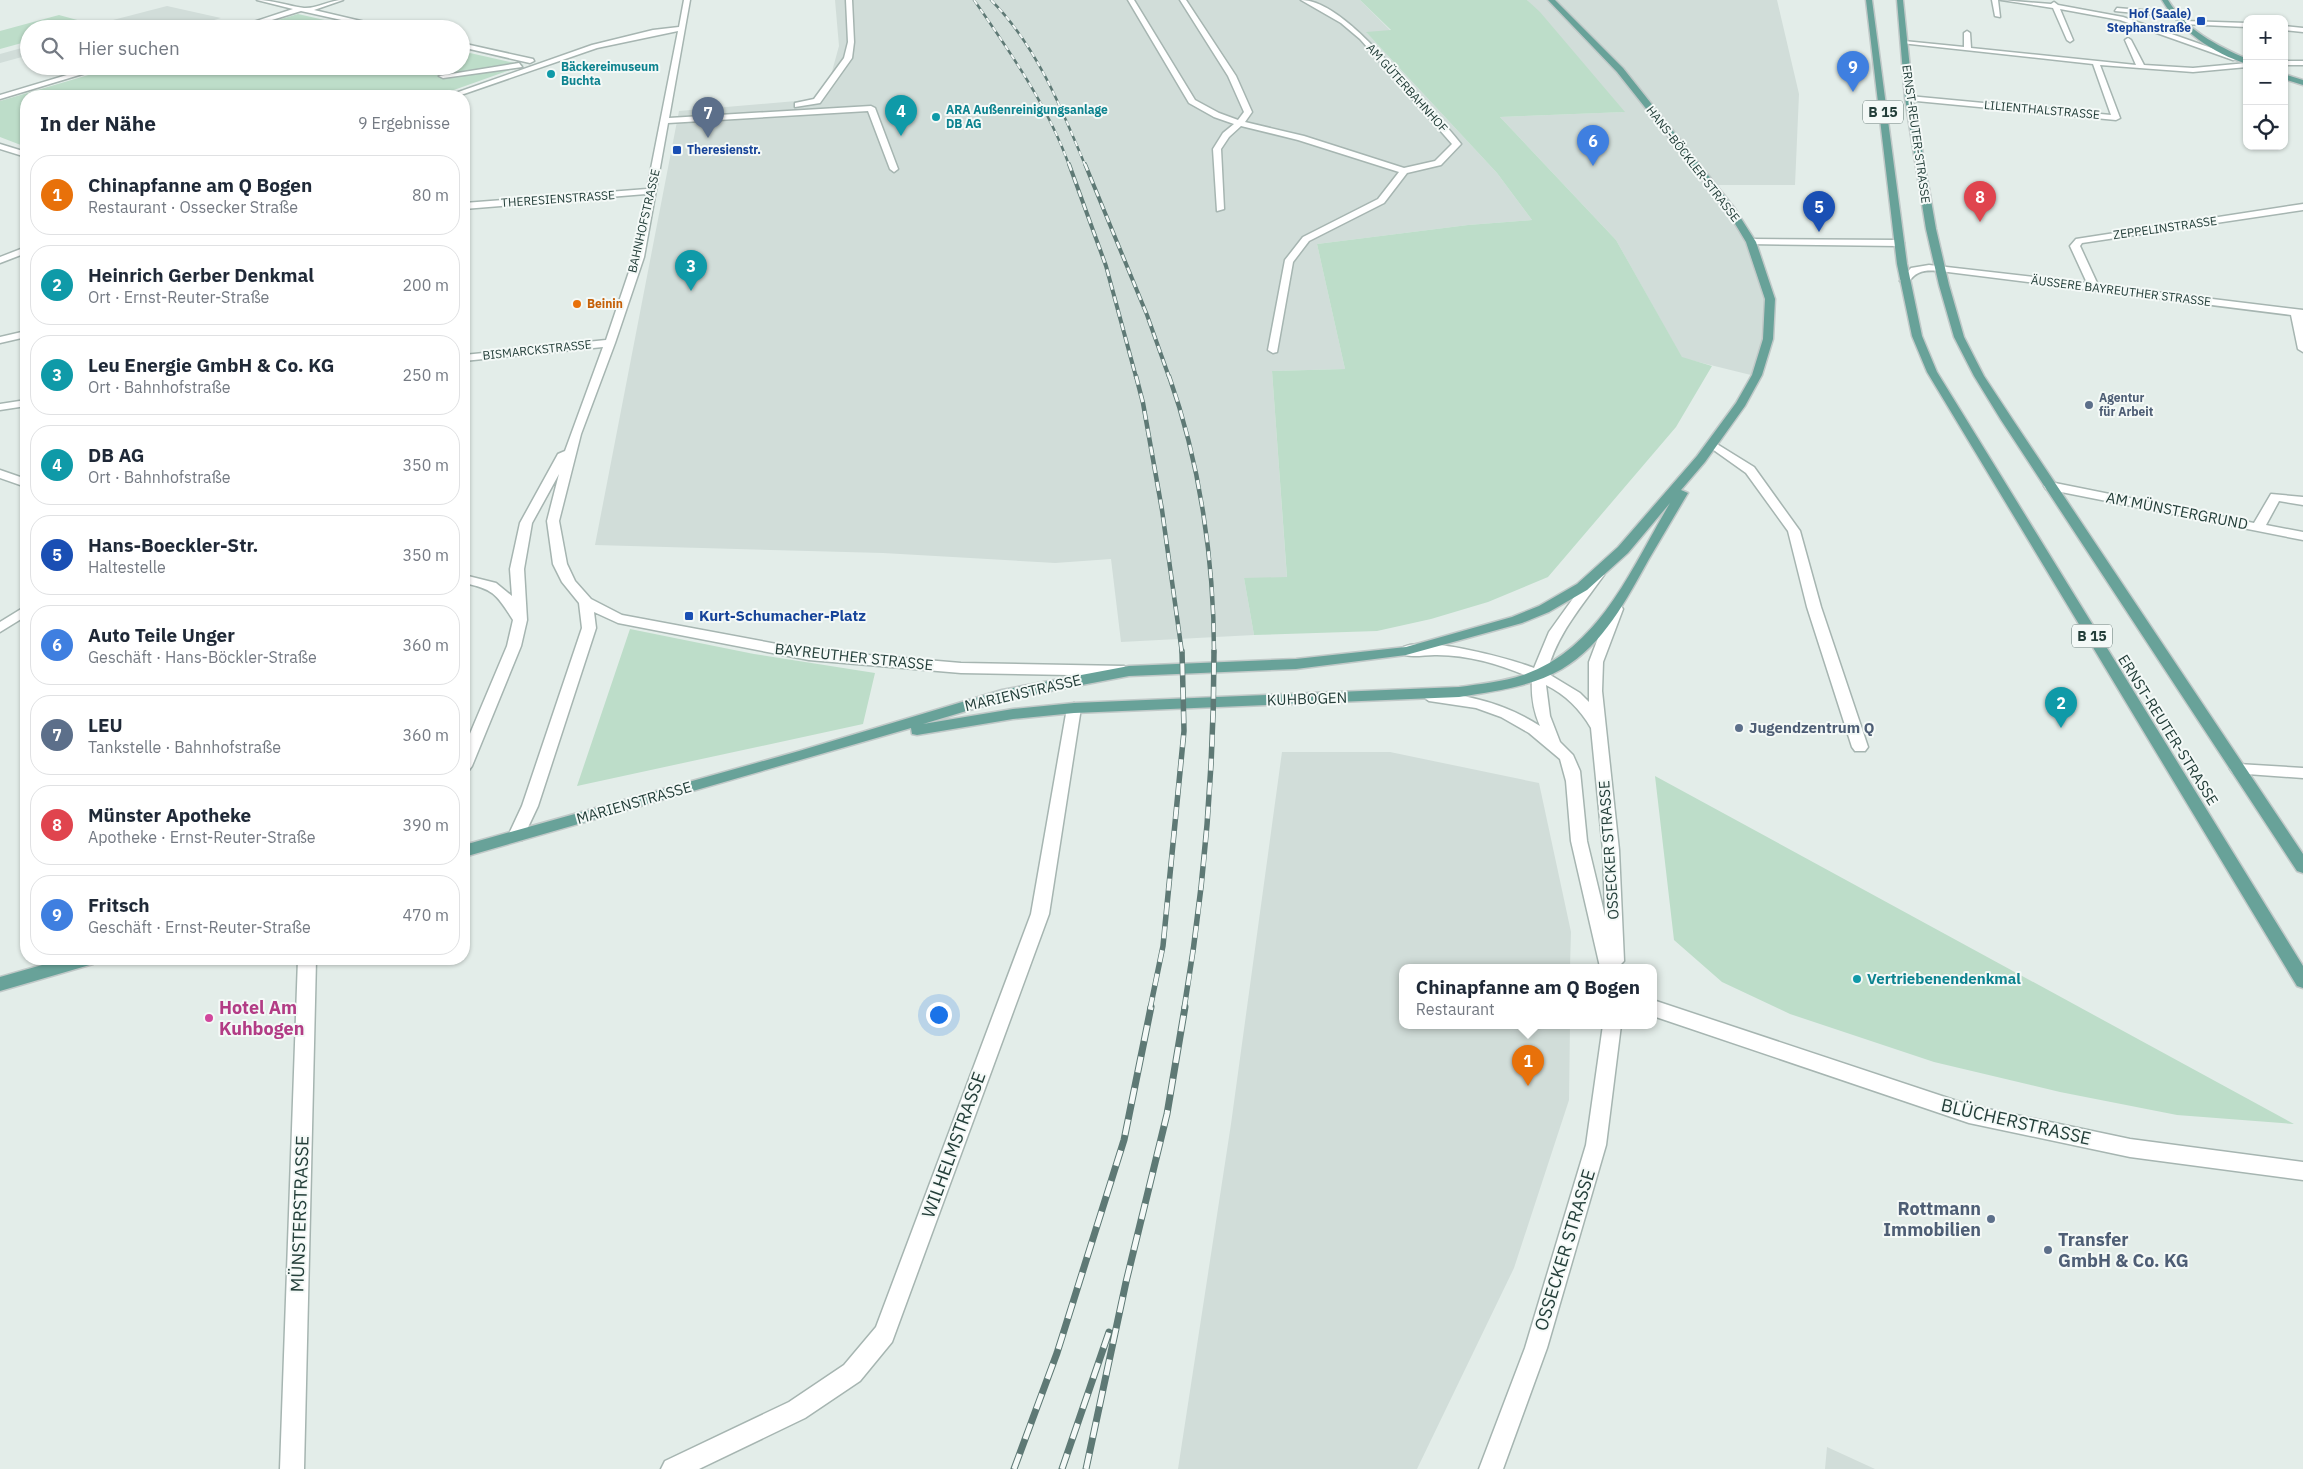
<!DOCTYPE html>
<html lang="de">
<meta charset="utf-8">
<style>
:root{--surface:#fff;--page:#f6f6f7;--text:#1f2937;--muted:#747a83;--line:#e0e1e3;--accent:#1a73e8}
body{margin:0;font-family:"IBM Plex Sans",sans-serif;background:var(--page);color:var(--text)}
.controls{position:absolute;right:15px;top:15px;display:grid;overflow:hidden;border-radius:10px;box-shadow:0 1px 4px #0004}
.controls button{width:45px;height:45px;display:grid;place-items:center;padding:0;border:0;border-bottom:1px solid var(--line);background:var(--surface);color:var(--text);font:25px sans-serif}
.you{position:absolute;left:938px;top:1014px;width:18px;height:18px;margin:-12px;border:4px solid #fff;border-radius:50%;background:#1a73e8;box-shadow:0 0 0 8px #1a73e833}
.badge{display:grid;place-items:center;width:32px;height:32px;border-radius:50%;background:var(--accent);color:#fff;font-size:16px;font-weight:700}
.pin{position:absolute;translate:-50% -41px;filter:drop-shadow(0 1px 2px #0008)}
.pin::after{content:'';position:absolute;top:26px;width:18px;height:15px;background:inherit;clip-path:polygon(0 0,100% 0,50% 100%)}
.popup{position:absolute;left:1399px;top:964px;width:258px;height:65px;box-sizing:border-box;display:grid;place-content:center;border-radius:10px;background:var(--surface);filter:drop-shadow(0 1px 4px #0005);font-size:16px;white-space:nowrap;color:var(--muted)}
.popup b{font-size:19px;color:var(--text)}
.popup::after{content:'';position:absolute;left:50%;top:100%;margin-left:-10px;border:10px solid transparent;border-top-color:var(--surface)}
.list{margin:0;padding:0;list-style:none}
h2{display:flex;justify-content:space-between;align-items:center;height:65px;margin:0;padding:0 20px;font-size:21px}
h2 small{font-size:16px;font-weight:400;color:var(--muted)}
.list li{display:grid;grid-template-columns:32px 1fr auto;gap:15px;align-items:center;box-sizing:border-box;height:80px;margin:0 10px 10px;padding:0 10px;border:1px solid var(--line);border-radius:20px}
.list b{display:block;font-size:19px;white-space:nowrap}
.list p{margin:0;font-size:16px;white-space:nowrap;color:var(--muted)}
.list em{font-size:16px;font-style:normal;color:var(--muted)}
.icon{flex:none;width:28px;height:28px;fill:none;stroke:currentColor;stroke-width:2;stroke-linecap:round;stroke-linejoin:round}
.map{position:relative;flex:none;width:2303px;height:1469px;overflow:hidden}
.search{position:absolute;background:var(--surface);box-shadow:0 1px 4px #0004;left:20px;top:20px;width:450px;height:55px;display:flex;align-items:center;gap:12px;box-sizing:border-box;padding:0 18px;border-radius:28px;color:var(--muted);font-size:19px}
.panel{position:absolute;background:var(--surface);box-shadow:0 1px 4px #0004;left:20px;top:90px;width:450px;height:875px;border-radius:20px}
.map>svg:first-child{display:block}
.built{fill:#d1ddd9}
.green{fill:#bdddc9}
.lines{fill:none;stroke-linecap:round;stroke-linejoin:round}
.minor-casing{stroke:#a6b5b1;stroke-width:3}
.major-casing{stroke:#c1c9c8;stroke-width:3}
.minor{fill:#fff;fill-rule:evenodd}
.major{fill:#68a299;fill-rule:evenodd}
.rail-far4-casing{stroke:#5e7975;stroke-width:2.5}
.rail-far3-casing{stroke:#5e7975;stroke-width:4}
.rail-far2-casing{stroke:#5e7975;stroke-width:4.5}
.rail-far1-casing{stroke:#5e7975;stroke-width:5.5}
.rail-casing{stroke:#5e7975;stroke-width:7}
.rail-far4{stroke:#f4f9f7;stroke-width:2;stroke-dasharray:5.5;stroke-linecap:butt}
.rail-far3{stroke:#f4f9f7;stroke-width:2.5;stroke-dasharray:7;stroke-linecap:butt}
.rail-far2{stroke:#f4f9f7;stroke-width:3;stroke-dasharray:9;stroke-linecap:butt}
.rail-far1{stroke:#f4f9f7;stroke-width:4;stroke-dasharray:12;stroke-linecap:butt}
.rail{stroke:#f4f9f7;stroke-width:5;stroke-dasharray:16;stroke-linecap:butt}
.transit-dot{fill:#1a4fb4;stroke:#f4f9f7;stroke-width:2}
.culture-dot{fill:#0f9aa8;stroke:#f4f9f7;stroke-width:2}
.food-dot{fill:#e8710a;stroke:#f4f9f7;stroke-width:2}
.service-dot{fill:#5c6f8a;stroke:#f4f9f7;stroke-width:2}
.hotel-dot{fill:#d1479c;stroke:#f4f9f7;stroke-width:2}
.labels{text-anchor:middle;stroke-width:4;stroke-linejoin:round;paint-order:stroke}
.far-transit-label{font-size:12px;font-weight:bold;fill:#164399;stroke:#f4f9f7;text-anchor:end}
.far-culture-label{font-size:12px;font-weight:bold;fill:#0d838f;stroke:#f4f9f7;text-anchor:start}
.far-street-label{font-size:12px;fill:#233e39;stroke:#f4f9f7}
.far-food-label{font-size:12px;font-weight:bold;fill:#c56008;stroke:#f4f9f7;text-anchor:start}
.far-service-label{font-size:12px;font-weight:bold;fill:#4e5e75;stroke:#f4f9f7;text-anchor:start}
.shield{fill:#f4f9f7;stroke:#627672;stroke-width:1}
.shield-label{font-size:14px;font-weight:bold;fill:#233e39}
.street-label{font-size:15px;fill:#233e39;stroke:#f4f9f7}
.transit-label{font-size:15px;font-weight:bold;fill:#164399;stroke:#f4f9f7;text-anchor:start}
.service-label{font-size:15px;font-weight:bold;fill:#4e5e75;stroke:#f4f9f7;text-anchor:start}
.culture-label{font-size:15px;font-weight:bold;fill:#0d838f;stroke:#f4f9f7;text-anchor:start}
.near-hotel-label{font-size:18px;font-weight:bold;fill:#b23c85;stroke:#f4f9f7;text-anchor:start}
.near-street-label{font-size:18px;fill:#233e39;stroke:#f4f9f7}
.near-service-label{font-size:18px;font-weight:bold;fill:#4e5e75;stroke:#f4f9f7;text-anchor:end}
</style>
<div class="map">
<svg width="2303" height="1469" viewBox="0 0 2303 1469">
<rect width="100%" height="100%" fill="#e3ede9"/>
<path class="built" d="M835,0h525l31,31 -24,2 130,140 35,47 -64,5 -151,19 28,125 -73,2 15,207h-43l10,57 -133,7 -10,-83 -56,4 -172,-10 -288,-8 84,-434 140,-12 9,-13 11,-40z
M1527,0h250l22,94 -4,91h-80l38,55 18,61 -12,76 -77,-19 -66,-118 -116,-123 124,-5z
M167,6l54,12 -38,11 -97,-2z
M29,46v9l-29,8v-9z
M1282,752h108l149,31 32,149 -1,35h-167v58h167l-1,75 -55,168 -97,201h-239l53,-345z
M1827,1447l48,22h-50z"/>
<path class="green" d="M1360,0h167l13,12 85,100 -125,5 116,123 66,117 30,9 -36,61 -128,150 -60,25 -57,17 -54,12 -123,4 -10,-57 43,-1 -15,-206 73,-2 -28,-125 151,-19 64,-5 -35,-47 -131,-141 25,-2z
M298,14l66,15h-117z
M59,15l33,9 -18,5h-45v12l-29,8v-18z
M461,51l63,14 -87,31h-411v51l-26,-10v-36l119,-35h342z
M630,629l124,25 121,19 -12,51 -286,62z
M1655,776l639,348 -117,-9 -117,-23 -126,-30 -144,-48 -68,-32 -48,-42z"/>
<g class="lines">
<g class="minor-casing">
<path id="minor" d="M257,0c16,0 31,6 47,8 12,1 26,-8 39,-8l-29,10 81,19h-13l-81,-18 -58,18h-11l61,-20z
M684,0h6l-21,118 202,-12 4,2 23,61 -4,3 -4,-3 -22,-58 -200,12 -24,134 -29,86 -34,91 -22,87 8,43 8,17 16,18 31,16 187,35 152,13 163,3 7,5 -7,5 -163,-3 -152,-13 -191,-37 -24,-11 2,16 -58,178 -16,34h-12l-2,-4 14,-30 60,-178 -3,-25 -17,-21 -9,-18 -6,-43 12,-47 -27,49 -8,46 3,51 -6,26 -49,120 -3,4 -5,1v-23l43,-102 6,-26c-16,-25 -19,-31 -49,-37v-8l32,8 16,13 -2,-27 10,-46 38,-69 7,-3 38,-104 -139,14v-6l142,-15 28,-83 12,-63 -182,15v-6l183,-14 31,-158 -81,17 -139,48h-11l145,-51 61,-15 26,-3z
M846,0h6l2,42 -2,16 -32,45 -25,4v-4l19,-4 30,-41 4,-16z
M1128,0h6l61,100 24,13 19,7 6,-8 -16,-36 -48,-76h6l50,76 16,36 -7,10 59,14 100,32 31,-7 17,-17 -92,-105 -19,-16 -40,-23c38,0 92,68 116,95 15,16 31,32 44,49l-20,21 -34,8 -23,30 -75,38 -16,21 -16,90 -4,1 -5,-3 17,-90 18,-23 75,-38 21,-27 -101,-32 -57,-14 -12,11 -8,12 3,60 -7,2 -4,-62 10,-16 11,-9 -20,-7 -25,-14z
M1992,0h6l2,17 -5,-1z
M2001,0l50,4 3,-2 4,3 65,12 117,41 -7,2 -113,-40 -60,-11 13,31 -3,2 -3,-2 -14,-32z
M2117,8l59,5 3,2 -3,2 -61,-6z
M2184,21l63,2v4l-65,-3z
M2284,26l19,2v4l-19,-2z
M1967,31l3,2 1,15 165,17 -11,-25 3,-2 3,2 13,25 49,3 54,-5v4l-54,5 -93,-7 20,53 -4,2 -210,-20v-4h3l202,19 -18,-51 -192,-21 3,-2 60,6v-14z
M461,43l72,16 1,2 -4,2 -69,-16z
M2284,61h19v4h-19z
M519,63l3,4 -79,11 -4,-2z
M97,66h12l-109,33v-4z
M0,144l26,8v5l-26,-8z
M2303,204v6l-221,33 -2,3 18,39 205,25v42l-5,-3 -7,-34 -351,-44c-14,-1 -24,-1 -32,12l-8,-2 11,-13 18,-3 158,18 -17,-37 6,-7z
M1751,239l148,1 5,3 -5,3 -151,-2v-4z
M26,247v6l-26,10v-6z
M26,331v6l-26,6v-6z
M26,400v6l-26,4v-6z
M1712,441l42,26 46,64 21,76 47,140 -3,4h-10l-3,-4 -45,-140 -19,-76 -42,-58 -38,-27v-4z
M0,470l26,9v8l-26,-9z
M2050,482l204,41 17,-29 32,3v8l-24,-4 -13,24 37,7v8l-257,-51 -2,-3 2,-3z
M1597,571l7,4c-22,31 -48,60 -57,98l33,20 9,9v-40l20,-53 7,-4 5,1 2,3 -20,53 -1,29 17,159 5,111 -6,6h-18l-29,-126 -5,-60 -6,-22 -31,-26 -28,-16 -25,-9 -47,-7 -7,-5 7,-5c40,4 77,13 111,35 -7,-16 -9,-31 -8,-48 -31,-13 -62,-23 -95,-23 -10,-1 -32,5 -38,-4 13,-20 115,9 135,17l15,-36 43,-60zM1546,685c20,10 34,24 45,43l12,122 2,66 -18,-75 -7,-70 -7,-16 -13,-13 -10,-26z
M26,606v10l-26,16v-10z
M1074,703l7,5 -32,206 -157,428 -32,39 -55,37 -106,51h-38l4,-8 124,-59 55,-37 32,-38 155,-413 36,-206z
M2238,764l65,4v10l-70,-5 -3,-4 3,-4z
M298,959h18l-12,510h-24z
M1653,1000l316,105 161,34 173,23v18l-173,-23 -161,-34 -316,-107z
M1603,1025h18l-15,120 -59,203 -44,121h-24l46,-121 61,-203z"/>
</g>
<g class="major-casing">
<path id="major" d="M1548,0h7l68,68 112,141 21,33 19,57 -2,40 -11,36 -17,31 -40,56 -24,28 7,3c-13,22 -26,44 -39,66 -23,41 -45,85 -87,110 -31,18 -68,22 -103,28l-385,16 -61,6 -96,16 -5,-1 -1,-6 -447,129v-12l335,-94 203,-61 127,-24 167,-7 110,-12 106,-30 27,-11 38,-22 41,-37 79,-91 39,-53 16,-28 11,-36 2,-40 -19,-57 -18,-30 -111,-140zM1670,503c-38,64 -70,146 -147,172 -21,7 -43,9 -64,12l-385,16 -61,6 -90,15 80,-24 126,-24 167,-7 110,-14 116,-32 27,-11 38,-22 41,-37z
M1866,0h6l35,264 15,72 15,36 366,594v22l-6,-2 -370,-614 -15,-36 -15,-72z
M1897,0h6l10,98 23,131 13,56 15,52 20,39 29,44 290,434v19l-6,-2 -296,-451 -27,-44 -20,-39 -15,-52 -13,-56 -21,-131z
M2162,0h6c18,30 48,45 79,59v5c-34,-11 -67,-33 -85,-64z
M2284,74l19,6v5l-19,-6z
M63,959h33l-3,5 -93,27v-14z"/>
</g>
<use href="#minor" class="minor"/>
<use href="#major" class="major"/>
<g class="rail-far4-casing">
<path id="rail-far4" d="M974,0c36,52 74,106 95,165
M991,0c45,45 70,107 94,165"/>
</g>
<g class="rail-far3-casing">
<path id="rail-far3" d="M1069,164l37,102 30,111
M1085,164l62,151 22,62"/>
</g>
<g class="rail-far2-casing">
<path id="rail-far2" d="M1136,376l7,27 19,107 20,143
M1169,376c31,87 45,185 45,277"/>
</g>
<g class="rail-far1-casing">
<path id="rail-far1" d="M1150,1009l13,-63 21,-215 -2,-80
M1184,1009c20,-118 30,-238 30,-358"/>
</g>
<g class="rail-casing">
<path id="rail" d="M1014,1469l43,-116 67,-213 27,-133
M1062,1469l47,-137
M1086,1469l40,-187 41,-168 18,-107"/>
</g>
<use href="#rail-far4" class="rail-far4"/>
<use href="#rail-far3" class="rail-far3"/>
<use href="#rail-far2" class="rail-far2"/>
<use href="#rail-far1" class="rail-far1"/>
<use href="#rail" class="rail"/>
</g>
<g class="transit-dot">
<rect x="2196" y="16" width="10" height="10" rx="2.5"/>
<rect x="672" y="145" width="10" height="10" rx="2.5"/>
<rect x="684" y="611" width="10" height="10" rx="2.5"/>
</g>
<g class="culture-dot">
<circle cx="551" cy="74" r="5"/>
<circle cx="936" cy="117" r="5"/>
<circle cx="1857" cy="979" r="5"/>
</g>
<circle class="food-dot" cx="577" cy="304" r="5"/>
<g class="service-dot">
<circle cx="2089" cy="405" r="5"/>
<circle cx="1739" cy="728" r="5"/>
<circle cx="1991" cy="1219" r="5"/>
<circle cx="2048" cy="1250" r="5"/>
</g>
<circle class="hotel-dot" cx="209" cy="1018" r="5"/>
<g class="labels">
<g class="far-transit-label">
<text x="2191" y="18">Hof (Saale)<tspan x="2191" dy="14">Stephanstraße</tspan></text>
<text x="687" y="154" text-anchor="start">Theresienstr.</text>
</g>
<g class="far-culture-label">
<text x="561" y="71">Bäckereimuseum<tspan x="561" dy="14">Buchta</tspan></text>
<text x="946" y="114">ARA Außenreinigungsanlage<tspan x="946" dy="14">DB AG</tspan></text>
</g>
<g class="far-street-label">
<text transform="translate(1407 88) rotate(48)" y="4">AM GÜTERBAHNHOF</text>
<text transform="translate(2042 110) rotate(5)" y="4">LILIENTHALSTRASSE</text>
<text transform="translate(1916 134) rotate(82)" y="4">ERNST-REUTER-STRASSE</text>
<text transform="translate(1693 164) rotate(52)" y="4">HANS-BÖCKLER-STRASSE</text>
<text transform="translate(558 199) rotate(-4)" y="4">THERESIENSTRASSE</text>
<text transform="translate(644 221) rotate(-77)" y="4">BAHNHOFSTRASSE</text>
<text transform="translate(2165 228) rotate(-8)" y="4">ZEPPELINSTRASSE</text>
<text transform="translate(2121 291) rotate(7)" y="4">ÄUSSERE BAYREUTHER STRASSE</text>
<text transform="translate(537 350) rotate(-6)" y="4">BISMARCKSTRASSE</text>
</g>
<g class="far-food-label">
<text x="587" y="308">Beinin</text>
</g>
<g class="far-service-label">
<text x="2099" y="402">Agentur<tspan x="2099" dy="14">für Arbeit</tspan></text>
</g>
<g class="shield">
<rect x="1863" y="100.5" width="40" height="23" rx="4"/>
<rect x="2072" y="624.5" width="40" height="23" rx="4"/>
</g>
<g class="shield-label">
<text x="1883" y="117">B 15</text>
<text x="2092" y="641">B 15</text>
</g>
<g class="street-label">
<text transform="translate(2177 511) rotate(11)" y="5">AM MÜNSTERGRUND</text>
<text transform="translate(854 657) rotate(6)" y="5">BAYREUTHER STRASSE</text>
<text transform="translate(1023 693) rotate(-13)" y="5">MARIENSTRASSE</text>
<text transform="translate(1307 699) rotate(-2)" y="5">KUHBOGEN</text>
<text transform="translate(2168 730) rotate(58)" y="5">ERNST-REUTER-STRASSE</text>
<text transform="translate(634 803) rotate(-16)" y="5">MARIENSTRASSE</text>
<text transform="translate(1609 850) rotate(-94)" y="5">OSSECKER STRASSE</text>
</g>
<g class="transit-label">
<text x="699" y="621">Kurt-Schumacher-Platz</text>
</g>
<g class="service-label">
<text x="1749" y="733">Jugendzentrum Q</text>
</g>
<g class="culture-label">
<text x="1867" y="984">Vertriebenendenkmal</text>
</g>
<g class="near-hotel-label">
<text x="219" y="1014">Hotel Am<tspan x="219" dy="21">Kuhbogen</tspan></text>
</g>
<g class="near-street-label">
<text transform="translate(2016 1122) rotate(13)" y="6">BLÜCHERSTRASSE</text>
<text transform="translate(954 1145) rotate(-70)" y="6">WILHELMSTRASSE</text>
<text transform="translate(300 1214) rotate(-88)" y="6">MÜNSTERSTRASSE</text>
<text transform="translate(1565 1250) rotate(-73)" y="6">OSSECKER STRASSE</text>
</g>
<g class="near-service-label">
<text x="1981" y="1215">Rottmann<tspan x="1981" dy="21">Immobilien</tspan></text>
<text x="2058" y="1246" text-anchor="start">Transfer<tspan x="2058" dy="21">GmbH &amp; Co. KG</tspan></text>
</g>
</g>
</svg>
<div class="controls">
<button>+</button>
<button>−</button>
<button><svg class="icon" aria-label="locate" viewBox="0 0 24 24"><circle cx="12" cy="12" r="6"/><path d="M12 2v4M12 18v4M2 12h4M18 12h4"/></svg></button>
</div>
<div class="you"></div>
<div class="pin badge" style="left:1528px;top:1086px;background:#e8710a">1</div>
<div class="popup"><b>Chinapfanne am Q Bogen</b>Restaurant</div>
<div class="pin badge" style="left:2061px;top:728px;background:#0f9aa8">2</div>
<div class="pin badge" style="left:691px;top:291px;background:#0f9aa8">3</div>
<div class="pin badge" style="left:901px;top:136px;background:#0f9aa8">4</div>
<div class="pin badge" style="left:1819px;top:232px;background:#1a4fb4">5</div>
<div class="pin badge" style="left:1593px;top:166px;background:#3f7fe0">6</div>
<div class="pin badge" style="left:708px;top:138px;background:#5c6f8a">7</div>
<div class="pin badge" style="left:1980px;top:222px;background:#e0444e">8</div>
<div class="pin badge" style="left:1853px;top:92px;background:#3f7fe0">9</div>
<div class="search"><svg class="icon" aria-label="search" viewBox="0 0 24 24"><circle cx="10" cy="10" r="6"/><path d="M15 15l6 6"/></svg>Hier suchen</div>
<section class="panel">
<h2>In der Nähe<small>9 Ergebnisse</small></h2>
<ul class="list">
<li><span class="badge" style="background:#e8710a">1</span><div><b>Chinapfanne am Q Bogen</b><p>Restaurant · Ossecker Straße</p></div><em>80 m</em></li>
<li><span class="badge" style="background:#0f9aa8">2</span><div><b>Heinrich Gerber Denkmal</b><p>Ort · Ernst-Reuter-Straße</p></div><em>200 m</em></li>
<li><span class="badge" style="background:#0f9aa8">3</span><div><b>Leu Energie GmbH &amp; Co. KG</b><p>Ort · Bahnhofstraße</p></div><em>250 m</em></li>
<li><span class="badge" style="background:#0f9aa8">4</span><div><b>DB AG</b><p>Ort · Bahnhofstraße</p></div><em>350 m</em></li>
<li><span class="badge" style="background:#1a4fb4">5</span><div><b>Hans-Boeckler-Str.</b><p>Haltestelle</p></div><em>350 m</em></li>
<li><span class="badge" style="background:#3f7fe0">6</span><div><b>Auto Teile Unger</b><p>Geschäft · Hans-Böckler-Straße</p></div><em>360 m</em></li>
<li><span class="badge" style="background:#5c6f8a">7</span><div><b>LEU</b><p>Tankstelle · Bahnhofstraße</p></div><em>360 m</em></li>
<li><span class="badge" style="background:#e0444e">8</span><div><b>Münster Apotheke</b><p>Apotheke · Ernst-Reuter-Straße</p></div><em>390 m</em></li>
<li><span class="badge" style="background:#3f7fe0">9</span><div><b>Fritsch</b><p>Geschäft · Ernst-Reuter-Straße</p></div><em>470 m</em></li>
</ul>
</section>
</div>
